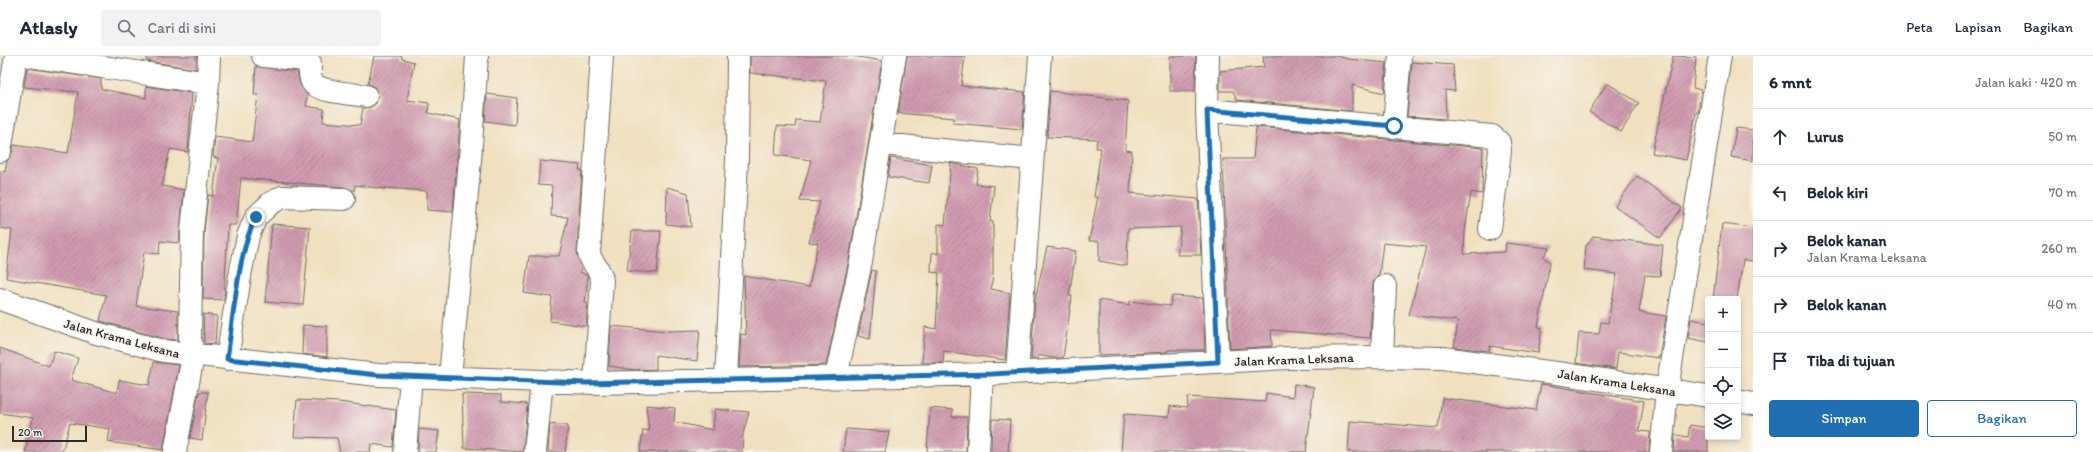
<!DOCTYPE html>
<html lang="id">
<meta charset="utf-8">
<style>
:root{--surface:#fff;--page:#f2f2f3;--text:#1f2937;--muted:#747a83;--line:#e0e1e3;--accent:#1f6fb2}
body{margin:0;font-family:Itim,sans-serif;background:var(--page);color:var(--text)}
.controls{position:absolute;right:12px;bottom:12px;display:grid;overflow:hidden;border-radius:4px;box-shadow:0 2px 6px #0003}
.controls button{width:36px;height:36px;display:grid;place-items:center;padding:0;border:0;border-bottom:1px solid var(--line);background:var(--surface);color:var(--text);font:20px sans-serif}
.scale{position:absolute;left:12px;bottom:10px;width:75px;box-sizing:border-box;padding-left:4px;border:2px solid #2b2b2b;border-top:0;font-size:11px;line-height:14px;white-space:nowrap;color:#2b2b2b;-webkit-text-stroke:3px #f7f3e8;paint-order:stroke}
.stop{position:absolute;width:12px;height:12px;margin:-9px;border:3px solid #1f6fb2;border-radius:50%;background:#fff}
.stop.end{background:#1f6fb2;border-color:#fff;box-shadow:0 1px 4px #0008}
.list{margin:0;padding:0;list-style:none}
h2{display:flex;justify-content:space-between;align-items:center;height:52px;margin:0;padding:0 16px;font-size:17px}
h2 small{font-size:13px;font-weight:400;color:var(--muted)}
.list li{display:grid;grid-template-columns:26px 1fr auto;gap:12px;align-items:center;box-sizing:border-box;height:56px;padding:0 16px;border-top:1px solid var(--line)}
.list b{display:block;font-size:15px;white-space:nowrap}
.list p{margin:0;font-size:13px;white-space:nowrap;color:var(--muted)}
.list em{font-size:13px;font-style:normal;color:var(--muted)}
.actions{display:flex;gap:8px;padding:12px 16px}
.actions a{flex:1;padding:9px 0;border:1px solid var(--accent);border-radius:4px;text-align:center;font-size:14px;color:var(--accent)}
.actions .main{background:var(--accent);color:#fff}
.icon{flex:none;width:22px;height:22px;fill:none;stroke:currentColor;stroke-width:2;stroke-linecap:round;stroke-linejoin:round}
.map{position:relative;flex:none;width:1753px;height:396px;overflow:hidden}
header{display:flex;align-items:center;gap:24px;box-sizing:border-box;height:56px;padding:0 20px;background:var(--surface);border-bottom:1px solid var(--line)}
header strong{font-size:19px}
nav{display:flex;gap:22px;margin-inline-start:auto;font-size:14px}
.search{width:280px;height:36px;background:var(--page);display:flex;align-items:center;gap:10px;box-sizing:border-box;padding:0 14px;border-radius:4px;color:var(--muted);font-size:15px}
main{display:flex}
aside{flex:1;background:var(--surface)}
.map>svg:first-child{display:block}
.building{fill:url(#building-hatch)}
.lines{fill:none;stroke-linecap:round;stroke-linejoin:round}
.minor-casing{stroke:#706a5f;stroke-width:24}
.minor{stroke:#fff;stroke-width:22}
.route{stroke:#1f6fb2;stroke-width:5}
.labels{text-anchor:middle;stroke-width:3;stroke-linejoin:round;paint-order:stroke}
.street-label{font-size:13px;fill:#2b2b2b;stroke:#f7f3e8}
</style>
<header>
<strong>Atlasly</strong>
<div class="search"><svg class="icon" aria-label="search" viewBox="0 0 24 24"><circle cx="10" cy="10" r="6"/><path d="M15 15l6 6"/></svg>Cari di sini</div>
<nav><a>Peta</a><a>Lapisan</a><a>Bagikan</a></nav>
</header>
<main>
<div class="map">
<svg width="1753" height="396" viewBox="0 0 1753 396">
<defs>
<pattern id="building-hatch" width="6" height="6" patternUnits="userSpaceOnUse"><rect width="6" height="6" fill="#d09bb0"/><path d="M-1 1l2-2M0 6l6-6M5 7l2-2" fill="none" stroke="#a97f8f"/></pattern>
</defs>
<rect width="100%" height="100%" fill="#f7f3e8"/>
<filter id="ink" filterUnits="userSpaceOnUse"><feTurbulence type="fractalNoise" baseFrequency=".025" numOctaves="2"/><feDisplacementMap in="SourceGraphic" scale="8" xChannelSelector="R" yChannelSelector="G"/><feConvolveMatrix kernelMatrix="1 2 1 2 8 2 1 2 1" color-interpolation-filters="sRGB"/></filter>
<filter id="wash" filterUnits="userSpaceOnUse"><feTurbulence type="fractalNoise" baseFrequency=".012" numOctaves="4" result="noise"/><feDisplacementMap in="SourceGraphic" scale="16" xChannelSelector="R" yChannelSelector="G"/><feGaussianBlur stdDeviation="0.9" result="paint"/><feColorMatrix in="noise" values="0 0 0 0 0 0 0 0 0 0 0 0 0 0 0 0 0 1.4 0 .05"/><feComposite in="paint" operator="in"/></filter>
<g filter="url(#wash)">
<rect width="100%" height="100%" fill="#f0e0c0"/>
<g id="blocks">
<path class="building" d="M147,0h49v13l-49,-8z
M374,0h28v3l12,3 -7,38 22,3 -1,10 32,7 -7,92 -26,-2v-19l-42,-3v1l-30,-4 -1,6 -10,-4 -103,-9 -5,47h-8l-4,75 -21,-1 1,-68 4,-36 5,1 5,-38 -5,-1 2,-20 37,5 6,-47h-4l2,-29 41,6 3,13 7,10 -1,11 18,3 -1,13 37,3 3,-17 8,-1 5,-4 2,-5 -1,-7 -4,-5 -5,-2z
M750,0h102l30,5 -33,199 -23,105 -87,2 2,-33 5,1 -2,-59 65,11 9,-44 -9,-1 11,-40 -20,-1 11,-41 -36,-5 2,-29 18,1 1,-7 24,2 6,-41 -76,-8z
M907,0h58l-4,30 64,6 -3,37 -69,-6 1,-5 -56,-5z
M1170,0h26l-1,35h-25z
M1263,0h74l11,3 39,4 -3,30 -32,-8v26l-115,-11 -4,-9h-13v-20l44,-4z
M1673,0l23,1 -3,31 8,2 -3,23h-2l-10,47 -34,-7z
M1412,6l41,3 2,26 -10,-1 1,29 -39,-3z
M27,12l74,11v10l45,9v-12l46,7 -4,59 -18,-3 -8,37 22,4 -5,53 -19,-2 -1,13 -15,-2 -8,54 42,5v29l-13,-1 -65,-18 6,-26 -100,-17 6,-48 -12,-2v-57l5,1 2,-11 5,-8 2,-8 54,8 10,-61 -54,-5z
M1607,27l32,20 -18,29 -32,-20z
M1050,35l78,10 -3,49 7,1 -2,42 68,6 3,56h-24l4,-28 -53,2 -1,37 -28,-5v-20h-10l9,-44h-4l7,-49h-5l1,-9 -50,-2z
M487,38l30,4 -2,27 -30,-4z
M1256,71l227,21 -1,46 -11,-2 -6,39 -1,23 41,-2 1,-9 43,5 -6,9 7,5 -12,65 4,1 -4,25 -48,-7 -1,5 -35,-4 4,-26 -49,-6 17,-68 -43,-4 -4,32 -5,5 -1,5 -3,53 -99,-8 1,16 -42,3 -7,-190h30z
M1736,72l17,2v31l-22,-4z
M891,102l41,7 -3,18 -41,-6z
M540,105l40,4 -1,5h3l-5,82 4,14 -1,6 8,4 -3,27 3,1 -2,22 -36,-5 2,-24 -28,-4 5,-37h30l9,-39 -17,-1 1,-30 -14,-1z
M951,107l27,6 -2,15 18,2 -4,35 3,1v52l-2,15 19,4 -5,67 -61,-9 -1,12h-21l3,-36 11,2 3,-56 -8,-1 1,-20 6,2v-30l7,1z
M1637,120l45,32 -22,30 -45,-32z
M667,131l21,6 3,34 -25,-3z
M272,168l38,3 -7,78 -38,-3z
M1722,168l31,4v33l-10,-1 -6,39h-24z
M632,175h29l-4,42 -30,-2z
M1593,180l70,9 -3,31 -15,-1 -6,37 27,4 -7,42 -41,-6 -2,17 -40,-6 3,-30 20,1 2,-12 7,1 9,-49 -33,-4 2,-24z
M1047,191l29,4 -7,45h3l-9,62h-11l-14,-3v4h-7l4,-60z
M872,214l4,1 -6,68 -12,-3z
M1172,240l31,2 2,52h-38v2l-68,3v-55l31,5v-4l40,5z
M203,258l14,2 -2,28 -11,-1z
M1691,263l17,3v20l-20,-4z
M303,269l24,1v31l-25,-3z
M611,270l57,5 32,-1 -3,31 -41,-6v14l-21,1 -26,-4z
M0,292l49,18 5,-15 24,7 -7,22 46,13 2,-13 30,5 5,-23 25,3 -16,85 -55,-8 2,-13 -40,-6 -8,29h-37l8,-34 -33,-5z
M1294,328l20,3 -8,65h-185l3,-38 45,3 1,-11 17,2 1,-11 77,5 1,-9 27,4z
M1541,328l103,17 -5,30 11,1 -1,20h-301l2,-31 88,7 4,-30 94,12z
M199,336h9l-6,48 -12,-2z
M462,338l39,1v7l26,2 -4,48 -59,-4z
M297,344l42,2 57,8 -3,37 -22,-3 -1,8h-30l-3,-14 -43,-1z
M646,349l29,3 -1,14 39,8 2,-21 34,3 -6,22 -1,18h-102l3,-22 6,1z
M930,352l23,2 -1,7h15l-1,35h-39z
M992,363l18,1 -2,32h-17z
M550,368l18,2 -3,26h-17z
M1690,369l18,3v24h-34l1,-17 13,2z
M419,373l20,2 -3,21h-18z
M846,373l43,3 -4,20h-42z"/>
</g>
</g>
<g filter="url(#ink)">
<use href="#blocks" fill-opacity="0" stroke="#706a5f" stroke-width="1"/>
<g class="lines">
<g class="minor-casing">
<path id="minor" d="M30,0l178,27
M263,0l43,4 4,3c0,6 -1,14 2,19 5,10 43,12 54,14
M1207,54l1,-54
M1394,70l6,-70
M882,88l150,15
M0,95l16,-95
M0,243l96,34 67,18 215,24 217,8 397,-9 297,-16 93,-1 61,1 121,16 144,22
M1382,301l3,-71
M227,303l14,-89 7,-34 8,-19 15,-14 11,-6 62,2
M1218,306l-11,-252 285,26 7,6 1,9 -10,78
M1017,317l23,-317
M836,321l25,-115 34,-206
M450,322l20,-218 7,-104
M726,323l11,-219 1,-104
M595,327l7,-102c-1,-14 -11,-16 -13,-28l13,-197
M1738,345l15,3
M175,396l18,-96 -3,-18 2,-108 16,-147 1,-27
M405,396l6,-76
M535,396l7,-71
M978,396l4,-78
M1661,396l6,-62 53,-334"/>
</g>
<use href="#minor" class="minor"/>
</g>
</g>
<g class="lines" filter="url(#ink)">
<path class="route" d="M256,161c-18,34 -23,103 -29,142l151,16 208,8 406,-9 226,-12 -11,-252 187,16"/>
</g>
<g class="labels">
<g class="street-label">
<text transform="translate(122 282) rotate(15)" y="5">Jalan Krama Leksana</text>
<text transform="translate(1294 303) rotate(-2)" y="5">Jalan Krama Leksana</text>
<text transform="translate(1617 326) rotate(9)" y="5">Jalan Krama Leksana</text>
</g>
</g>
</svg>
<div class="controls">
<button>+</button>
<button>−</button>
<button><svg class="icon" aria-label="locate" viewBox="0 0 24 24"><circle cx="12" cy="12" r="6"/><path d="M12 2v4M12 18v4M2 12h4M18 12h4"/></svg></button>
<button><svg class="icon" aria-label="layers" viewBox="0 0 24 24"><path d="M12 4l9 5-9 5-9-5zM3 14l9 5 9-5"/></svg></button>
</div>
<div class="scale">20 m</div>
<div class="stop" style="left:1394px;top:70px"></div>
<div class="stop end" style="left:256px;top:161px"></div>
</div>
<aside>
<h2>6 mnt<small>Jalan kaki · 420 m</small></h2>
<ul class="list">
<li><svg class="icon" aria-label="ahead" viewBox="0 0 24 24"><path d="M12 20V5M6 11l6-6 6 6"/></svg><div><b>Lurus</b></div><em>50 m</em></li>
<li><svg class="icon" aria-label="left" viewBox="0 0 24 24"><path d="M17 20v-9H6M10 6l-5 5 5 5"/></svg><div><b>Belok kiri</b></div><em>70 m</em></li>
<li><svg class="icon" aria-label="right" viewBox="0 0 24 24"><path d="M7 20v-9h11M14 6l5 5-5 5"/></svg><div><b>Belok kanan</b><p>Jalan Krama Leksana</p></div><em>260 m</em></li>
<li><svg class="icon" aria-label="right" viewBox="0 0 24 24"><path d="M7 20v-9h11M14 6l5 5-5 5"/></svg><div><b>Belok kanan</b></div><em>40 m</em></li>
<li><svg class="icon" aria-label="arrive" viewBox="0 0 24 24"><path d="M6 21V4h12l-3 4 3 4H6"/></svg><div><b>Tiba di tujuan</b></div></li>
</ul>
<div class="actions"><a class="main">Simpan</a><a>Bagikan</a></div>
</aside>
</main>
